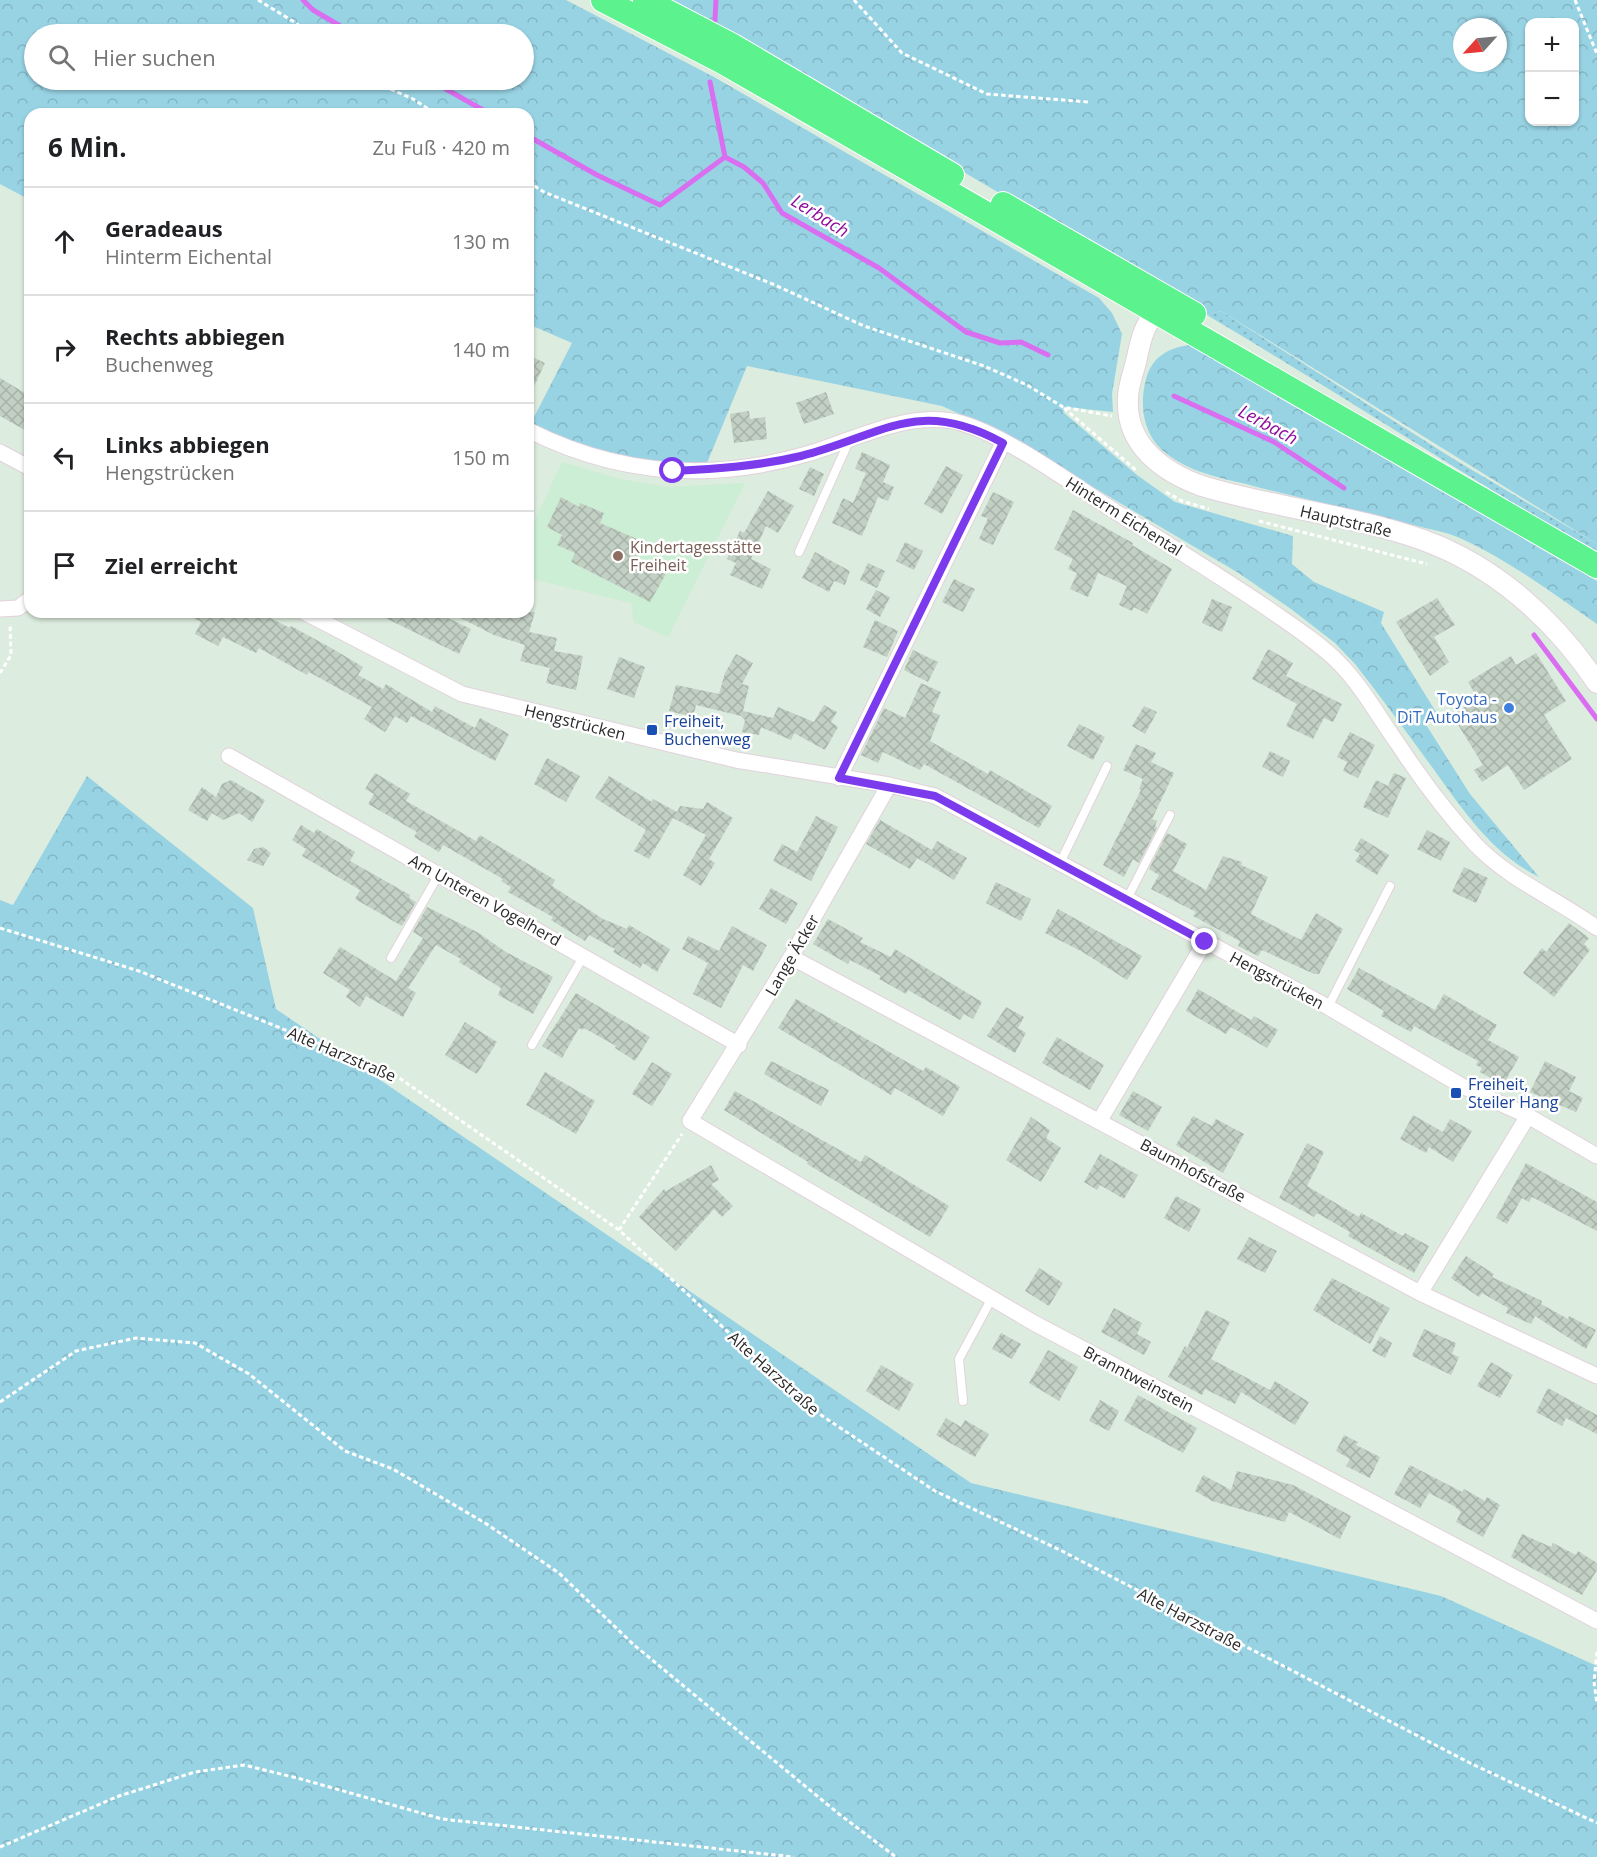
<!DOCTYPE html>
<html lang="de">
<meta charset="utf-8">
<style>
:root{--surface:#fff;--page:#f6f6f6;--text:#202124;--muted:#757577;--line:#e0e0e0}
body{margin:0;font-family:"Open Sans",sans-serif;background:var(--page);color:var(--text)}
.controls{position:absolute;right:18px;top:18px;display:grid;overflow:hidden;border-radius:12px;box-shadow:0 2px 4px #0004}
.controls button{width:54px;height:54px;display:grid;place-items:center;padding:0;border:0;border-bottom:2px solid var(--line);background:var(--surface);color:var(--text);font:30px sans-serif}
.compass{position:absolute;left:1453px;top:18px;width:54px;height:54px;border-radius:50%;background:var(--surface);box-shadow:0 2px 4px #0004;rotate:243deg}
.stop{position:absolute;width:18px;height:18px;margin:-14px;border:4px solid #7c3aed;border-radius:50%;background:#fff}
.stop.end{background:#7c3aed;border-color:#fff;box-shadow:0 2px 6px #0008}
.list{margin:0;padding:0;list-style:none}
h2{display:flex;justify-content:space-between;align-items:center;height:78px;margin:0;padding:0 24px;font-size:26px}
h2 small{font-size:20px;font-weight:400;color:var(--muted)}
.list li{display:grid;grid-template-columns:39px 1fr auto;gap:18px;align-items:center;box-sizing:border-box;height:108px;padding:0 24px;border-top:2px solid var(--line)}
.list b{display:block;font-size:22px;white-space:nowrap}
.list p{margin:0;font-size:20px;white-space:nowrap;color:var(--muted)}
.list em{font-size:20px;font-style:normal;color:var(--muted)}
.icon{flex:none;width:33px;height:33px;fill:none;stroke:currentColor;stroke-width:2;stroke-linecap:round;stroke-linejoin:round}
.map{position:relative;flex:none;width:1597px;height:1857px;overflow:hidden}
.search{position:absolute;background:var(--surface);box-shadow:0 2px 4px #0004;left:24px;top:24px;width:510px;height:66px;display:flex;align-items:center;gap:15px;box-sizing:border-box;padding:0 21px;border-radius:33px;color:var(--muted);font-size:22px}
.panel{position:absolute;background:var(--surface);box-shadow:0 2px 4px #0004;left:24px;top:108px;width:510px;height:510px;border-radius:18px}
.map>svg:first-child{display:block}
.education{fill:#cbeed4}
.grass{fill:url(#grass-dots)}
.forest{fill:url(#forest-crowns);fill-rule:evenodd}
.lines{fill:none;stroke-linecap:round;stroke-linejoin:round}
.stream{stroke:#da6ef0;stroke-width:5}
.building{fill:url(#building-cross-hatch)}
.service-casing{stroke:#e3d1dc;stroke-width:10}
.minor-casing{stroke:#e3d1dc;stroke-width:17}
.tertiary-casing{stroke:#e3d1dc;stroke-width:22}
.primary-casing{stroke:#fff;stroke-width:26}
.path{stroke:#fff;stroke-width:3;stroke-dasharray:4.5 3;stroke-linecap:butt}
.service{stroke:#fff;stroke-width:8}
.minor{stroke:#fff;stroke-width:15}
.tertiary{stroke:#fff;stroke-width:20}
.primary{stroke:#5cf28e;stroke-width:24}
.route{stroke:#7c3aed;stroke-width:8}
.education-dot{fill:#8d6e63;stroke:#fff;stroke-width:2}
.shop-dot{fill:#3f7fe0;stroke:#fff;stroke-width:2}
.transit-dot{fill:#1a4fb4;stroke:#fff;stroke-width:2}
.labels{text-anchor:middle;stroke-width:5;stroke-linejoin:round;paint-order:stroke}
.street-label{font-size:16px;fill:#2a2a2a;stroke:#fff}
.education-label{font-size:16px;fill:#785e54;stroke:#fff;text-anchor:start}
.shop-label{font-size:16px;fill:#366cbe;stroke:#fff;text-anchor:end}
.transit-label{font-size:16px;fill:#164399;stroke:#fff;text-anchor:start}
.water-label{font-size:18px;font-style:italic;fill:#900c9c;stroke:#fff}
</style>
<div class="map">
<svg width="1597" height="1857" viewBox="0 0 1597 1857">
<defs>
<pattern id="grass-dots" width="8" height="8" patternUnits="userSpaceOnUse" patternTransform="scale(1.5)"><rect width="8" height="8" fill="#98d3e4"/><path d="M2 2h.1M6 6h.1" fill="none" stroke="#83b5c4" stroke-width="1.8" stroke-linecap="round"/></pattern>
<pattern id="forest-crowns" width="20" height="18" patternUnits="userSpaceOnUse" patternTransform="scale(1.5)"><rect width="20" height="18" fill="#98d3e4"/><path d="M2 6a3 3 0 1 1 6 0M12 15a3 3 0 1 1 6 0" fill="none" stroke="#83b5c4"/></pattern>
<pattern id="building-cross-hatch" width="8" height="8" patternUnits="userSpaceOnUse" patternTransform="scale(1.5)"><rect width="8" height="8" fill="#c2cfc3"/><path d="M0 0l8 8M0 8l8-8" fill="none" stroke="#a7b2a8"/></pattern>
</defs>
<rect width="100%" height="100%" fill="#dcecde"/>
<path class="education" d="M562,462l58,17 48,8 77,-4 -77,154 -34,-15 -3,-19 -103,-25v-43z"/>
<path class="grass" d="M1221,311l231,147 145,86v10c-131,-78 -259,-161 -390,-239z"/>
<path class="forest" d="M0,0h566l148,77 385,221 13,15 10,21 -10,60 1,18 -46,-5 -4,5 74,63 38,27 118,34 -1,28 22,18 70,30 -3,11 55,89 -13,8 47,74 69,83c-48,-24 -76,-67 -107,-110 -25,-34 -50,-69 -77,-103l-20,-21 -44,-34 -54,-37 -234,-138 -61,-28 -195,-40 -40,97h-56l-58,-13 -63,-25 42,-82 -44,-19v-210h-498v86l-30,-16zM34,34h490v46h-490z
M659,0h938v544l-376,-233 -14,4 -364,-214zM1530,22h44v100h-44zM1462,27h36v36h-36z
M1189,345l8,1 400,235v43c-43,-30 -87,-63 -135,-85 -17,-8 -39,-11 -57,-16 -53,-14 -106,-25 -159,-39 -26,-6 -59,-13 -80,-31 -23,-17 -27,-48 -20,-74 6,-22 22,-31 43,-34z
M87,776l166,132 23,101 695,474 470,113 156,70v191h-1597v-957l13,5z"/>
<g class="lines">
<path class="stream" d="M303,0l10,10 41,24
M715,20l1,-20
M430,80l60,34
M710,82l15,75
M528,136l69,39 63,30 65,-48 19,10 19,16 19,30 97,55 87,64 34,11 21,-1 27,13
M1174,396l100,46 70,46
M1534,635l63,84"/>
</g>
<path class="building" d="M528,355l17,8 -17,36z
M0,378l30,18v37l-30,-17z
M826,392l8,22 -30,10 -8,-21z
M749,411l1,8 15,-2 2,22 -33,4 -4,-29z
M862,452l28,13 -7,17 11,5 -6,14 -10,-4 -16,39 -30,-13 11,-25 10,5 13,-30 -11,-4z
M946,466l17,9 -21,39 -18,-10z
M810,467l14,7 -10,22 -15,-7z
M768,491l26,15 -16,27 -12,-7 -15,33 20,10 -9,20 -32,-14 6,-12 -9,-4 13,-28 4,2z
M993,492l21,10 -21,43 -14,-6 9,-21 -7,-2z
M561,497l18,10 1,-4 24,10 -4,10 37,16 5,7 -6,13 31,13 -17,30 -79,-40 4,-9 -18,-8 5,-10 -15,-8z
M1073,510l60,33 -1,2 40,24 -25,45 -13,-7 -2,4 -13,-6 8,-19 -29,-13 -10,24 -18,-8 7,-16 -9,-4 5,-10 -19,-10z
M905,542l18,9 -9,19 -18,-9z
M815,552l35,19 -5,14 -11,-4 -5,11 -27,-14z
M868,563l17,8 -8,17 -17,-8z
M954,579l21,10 -12,23 -21,-10z
M876,590l14,7 -10,20 -14,-8z
M1437,598l18,27 -21,12 15,25 -19,14 -34,-54z
M1212,599l20,8 -10,25 -20,-9z
M181,612h77l32,16 1,-2 42,23 30,18 -5,8 25,14 3,-5 46,28 3,-6 40,22 5,-10 29,16 -14,27 -84,-45 -4,7 -12,-7 -10,16 -21,-13 8,-12 -63,-35 -2,3 -48,-27 -3,5 -33,-16 -5,9 -23,-12 6,-12z
M373,612h62l36,17 -12,25z
M449,612h86l-6,20 28,6 -3,13 29,5 -7,34 -30,-7 4,-15 -30,-7 5,-16 -31,-10z
M875,620l23,11 -11,26 -24,-10z
M1268,649l25,14 -7,13 56,28 -9,18 -9,-4 -11,21 -27,-13 11,-22 -45,-25z
M913,650l25,12 -10,20 -24,-12z
M1536,653l30,48 -22,14 28,44 -48,31 -16,-25 -26,17 -8,-12 9,-5 -31,-50 26,-16 -10,-17 43,-26 5,9z
M736,654l17,9 -11,21 7,2 -6,25 30,7 5,-11 36,15 10,-17 13,7 -6,10 7,5 -13,23 -31,-17 -3,7 -30,-13 -2,8 -17,-3 3,-12 -4,-4 -45,-11 -3,12 -24,-6 7,-26 43,9 6,-21z
M619,657l26,10 -11,31 -27,-9z
M921,683l20,9 -9,20 8,3 -10,26 58,33 2,-4 62,36 -13,22 -115,-64 -4,6 -37,-18 -5,11 -17,-8 23,-47 21,10z
M1144,706l13,6 -12,22 -13,-8z
M1079,724l26,13 -12,23 -26,-14z
M1350,732l25,13 -17,33 -15,-7 4,-9 -10,-5z
M1136,744l20,9 -5,9 23,11 -22,46 5,2 -2,5 2,2 -18,35 -6,-4 -9,18 -21,-12 38,-75 -2,-1 4,-10 -20,-9z
M1270,751l20,10 -7,16 -21,-10z
M547,758l33,18 -14,26 -32,-18z
M375,773l35,21 -4,7 70,40 4,-6 75,45 -3,6 51,33 24,10 2,-4 41,24 -13,23 -14,-9 -3,5 -27,-16 2,-3 -26,-14 -4,6 -34,-21 2,-3 -45,-25 3,-5 -10,-6 2,-2 -60,-34 -4,7 -25,-15 3,-5 -49,-28 6,-10 -9,-5z
M1394,773l12,5 -18,40 -25,-11 13,-27 12,6z
M609,776l43,26 1,-3 24,13 3,-6 23,3 4,-7 26,16 -24,41 6,4 -14,23 -18,-11 23,-40 -33,-17 -24,41 -15,-8 12,-21 -51,-32z
M231,780l34,20 -13,22 -13,-9 -16,7 -11,-7 -5,8 -19,-11 14,-23 14,10 6,-13z
M816,816l22,11 -27,54 -38,-20 9,-17 15,8z
M880,820l52,30 5,-9 30,17 -13,22 -37,-22 -7,11 -44,-25z
M301,825l13,8 3,-4 38,23 -5,9 60,34 -1,3 7,4 -14,24 -47,-27 5,-9 -58,-34 4,-7 -14,-9z
M1427,830l23,12 -9,19 -24,-12z
M1167,833l20,11 -14,27 33,19 17,-34 19,6 -1,3 27,12 -17,37 50,26 15,-27 27,16 -24,45h-5l-52,-24 -4,6 -20,-10 2,-5 -47,-25 3,-4 -45,-23 8,-14 -10,-6z
M1361,838l28,17 -12,20 -22,-14 5,-7 -6,-4z
M263,847l8,6 -8,13 -16,-6 7,-11z
M1464,867l24,11 -12,25 -24,-11z
M996,882l35,17 -10,22 -35,-18z
M771,888l27,15 -12,21 -27,-15z
M427,907l50,25 29,20 47,25 -20,37 -35,-19 3,-7 -42,-26 2,-3 -25,-14 -28,43 8,5 -13,24 -37,-21 -6,11 -14,-10 4,-7 -27,-17 17,-26 56,34 27,-43 -10,-6z
M1058,909l84,47 -15,24 -46,-29 -36,-18z
M828,919l35,19 -3,4 31,15 4,-8 87,53 -9,17 -9,-5 -4,6 -52,-30 -2,4 -27,-15 2,-3 -31,-16 -2,4 -35,-20z
M1569,923l20,15 -5,6 6,6 -36,47 -31,-24 19,-25 4,4z
M732,926l35,19 -14,26 -10,-6 -22,43 -28,-14 15,-31 -26,-14 6,-13 31,15z
M1359,968l76,42 9,-16 53,31 -9,15 31,17 -16,28 -23,-13 2,-4 -6,-3 2,-4 -64,-35 -3,6 -30,-16 3,-5 -37,-22z
M1198,989l53,31 3,-4 24,14 -11,18 -36,-21 -5,7 -40,-23z
M576,993l74,44 -15,24 -20,-13 1,-2 -32,-18 -2,2 -3,-2 -17,30 -20,-12z
M796,999l127,72 3,-4 34,20 -17,29 -48,-28 -4,7 -113,-67z
M1006,1007l18,10 -6,11 8,5 -11,20 -28,-17z
M465,1022l32,20 -20,32 -32,-19z
M1057,1037l47,28 -14,25 -48,-27z
M771,1061l58,29 -8,16 -57,-32z
M1545,1061l31,16 -7,14 14,7 -7,14 -46,-20z
M652,1062l20,12 -20,32 -20,-12z
M545,1072l50,29 -19,33 -50,-29z
M735,1091l126,71 4,-7 84,51 -19,31 -123,-73 1,-2 -84,-52z
M1133,1091l29,16 -14,24 -29,-16z
M1413,1115l30,17 7,-13 22,12 -19,31 -24,-15 -3,6 -26,-14z
M1193,1116l19,10 4,-7 28,15 -21,39 -47,-28z
M1031,1117l19,13 -4,8 15,10 -20,34 -35,-22z
M1307,1143l17,9 -17,34 52,31 2,-4 42,23 2,-3 24,13 -15,27 -66,-37 2,-4 -33,-19 -3,4 -35,-19z
M1100,1154l38,21 -14,24 -24,-14 -3,5 -13,-8z
M1526,1163l71,39v29l-65,-34 -3,5 -7,-4 -15,26 -11,-6z
M711,1165l8,15 -8,4 22,22 -11,11 -8,-8 -38,42 -37,-34 25,-28 2,2z
M1176,1196l25,13 -12,23 -25,-14z
M1249,1237l28,14 -12,22 -28,-14z
M1466,1256l28,18 -2,3 50,24 -1,3 27,15 1,-3 27,14 -10,19 -51,-33 -4,8 -25,-11 2,-5 -26,-15 -3,4 -28,-19z
M1039,1268l24,15 -14,23 -24,-15z
M1332,1278l58,30 -20,36 -57,-34z
M1114,1308l28,15 -5,11 14,8 -7,13 -43,-23z
M1206,1310l24,12 -19,37 59,31 5,-9 34,21 -14,23 -54,-33 -6,12 -30,-15 -3,6 -34,-18 17,-31 2,2z
M1424,1329l32,14 -4,11 7,3 -8,18 -39,-19z
M1001,1333l20,11 -9,15 -20,-10z
M1380,1336l12,7 -7,15 -13,-7z
M1048,1350l30,17 -19,34 -30,-18z
M1491,1362l22,13 -13,23 -23,-12z
M881,1365l33,19 -15,27 -33,-20z
M1548,1388l49,27v19l-31,-16 -4,8 -26,-14z
M1138,1395l59,33 -14,25 -59,-32z
M1100,1400l19,11 -10,20 -20,-10z
M946,1418l15,9 4,-7 24,14 -14,23 -39,-22z
M1344,1435l14,7 -2,3 24,12 -10,21 -24,-12 4,-7 -14,-8z
M1410,1465l52,27 2,-3 21,12 2,-4 13,8 -17,32 -27,-15 5,-10 -7,-6 -25,-13 -9,15 -26,-14z
M1237,1471l56,14 58,31 -11,23 -51,-27 -4,10 -73,-21 -17,-10 8,-16 28,15z
M1522,1534l29,13 2,-4 23,12 2,-4 19,12v7l-15,25 -71,-38z"/>
<g class="lines">
<g class="service-casing">
<path id="service" d="M799,552l50,-111
M1060,863l47,-97
M1127,899l43,-84
M391,958l48,-84
M1328,1007l62,-121
M532,1045l51,-88
M963,1401l-4,-42 33,-61"/>
</g>
<g class="minor-casing">
<path id="minor" d="M528,430c89,45 183,52 279,24 48,-14 103,-45 154,-31 48,14 112,62 155,89 50,31 101,62 151,96 24,17 50,33 71,54 24,24 40,54 60,82 23,35 50,71 78,101 35,36 81,54 121,83
M0,452l30,16
M0,609l18,-1 12,-9
M304,612l158,82 274,66 153,25 46,11 393,211 134,79 66,30 69,40
M229,756l510,289
M839,778l164,-335
M889,785l-98,172 -101,164 344,202 563,298
M791,957l629,336 177,83
M1100,1120l105,-178
M1420,1293l108,-177"/>
</g>
<g class="tertiary-casing">
<path id="tertiary" d="M1165,302c-20,18 -24,35 -29,60 -3,12 -8,24 -8,36 -3,47 35,74 74,88 73,22 150,29 221,54 72,26 132,80 174,143"/>
</g>
<g class="primary-casing">
<path id="primary" d="M603,0l120,62 874,504
M645,0l88,46 219,129
M1003,204l191,110"/>
</g>
<path class="path" d="M258,0l38,23 14,11
M854,0l48,53 85,41 101,8
M1575,0l22,54
M370,80l43,19 23,15
M528,182l16,10 231,93 89,41 120,40 43,19 36,22 49,9
M1064,408l73,63
M1166,492l16,9 27,8
M1259,521l168,43
M0,673l11,-18 -1,-31
M0,928l139,43 253,102 227,157 187,175 129,86 127,60 408,212 127,60
M619,1230l63,-96
M0,1402l76,-51 60,-13 59,5 54,31 96,77 48,18 92,54 74,50 75,72 205,169 57,43
M1597,1652l-3,30 3,22
M0,1847l119,-51 76,-24 49,-7 57,14 141,40 352,38"/>
<use href="#service" class="service"/>
<use href="#minor" class="minor"/>
<use href="#tertiary" class="tertiary"/>
<use href="#primary" class="primary"/>
</g>
<g class="lines">
<path class="route" d="M673,471c43,-2 86,-5 128,-15 83,-21 116,-60 202,-13l-164,335 96,18 270,146"/>
</g>
<circle class="education-dot" cx="618" cy="556" r="6"/>
<circle class="shop-dot" cx="1509" cy="708" r="6"/>
<g class="transit-dot">
<rect x="646" y="724" width="12" height="12" rx="3"/>
<rect x="1450" y="1087" width="12" height="12" rx="3"/>
</g>
<g class="labels">
<g class="street-label">
<text transform="translate(1124 516) rotate(32)" y="6">Hinterm Eichental</text>
<text transform="translate(1346 521) rotate(13)" y="6">Hauptstraße</text>
<text transform="translate(575 722) rotate(14)" y="6">Hengstrücken</text>
<text transform="translate(485 900) rotate(29)" y="6">Am Unteren Vogelherd</text>
<text transform="translate(792 955) rotate(-60)" y="6">Lange Äcker</text>
<text transform="translate(1277 980) rotate(28)" y="6">Hengstrücken</text>
<text transform="translate(342 1054) rotate(23)" y="6">Alte Harzstraße</text>
<text transform="translate(1193 1170) rotate(28)" y="6">Baumhofstraße</text>
<text transform="translate(774 1373) rotate(42)" y="6">Alte Harzstraße</text>
<text transform="translate(1139 1379) rotate(28)" y="6">Branntweinstein</text>
<text transform="translate(1190 1619) rotate(28)" y="6">Alte Harzstraße</text>
</g>
<g class="education-label">
<text x="630" y="553">Kindertagesstätte<tspan x="630" dy="18">Freiheit</tspan></text>
</g>
<g class="shop-label">
<text x="1497" y="705">Toyota -<tspan x="1497" dy="18">DiT Autohaus</tspan></text>
</g>
<g class="transit-label">
<text x="664" y="727">Freiheit,<tspan x="664" dy="18">Buchenweg</tspan></text>
<text x="1468" y="1090">Freiheit,<tspan x="1468" dy="18">Steiler Hang</tspan></text>
</g>
<g class="water-label">
<text transform="translate(820 216) rotate(32)" y="6">Lerbach</text>
<text transform="translate(1268 425) rotate(28)" y="6">Lerbach</text>
</g>
</g>
</svg>
<div class="controls">
<button>+</button>
<button>−</button>
</div>
<svg class="compass" viewBox="-18 -18 36 36"><path d="M0-13l5 13h-10z" fill="#e53935"/><path d="M0 13l5-13h-10z" fill="#757577"/></svg>
<div class="stop" style="left:673px;top:471px"></div>
<div class="stop end" style="left:1205px;top:942px"></div>
<div class="search"><svg class="icon" aria-label="search" viewBox="0 0 24 24"><circle cx="10" cy="10" r="6"/><path d="M15 15l6 6"/></svg>Hier suchen</div>
<section class="panel">
<h2>6 Min.<small>Zu Fuß · 420 m</small></h2>
<ul class="list">
<li><svg class="icon" aria-label="ahead" viewBox="0 0 24 24"><path d="M12 20V5M6 11l6-6 6 6"/></svg><div><b>Geradeaus</b><p>Hinterm Eichental</p></div><em>130 m</em></li>
<li><svg class="icon" aria-label="right" viewBox="0 0 24 24"><path d="M7 20v-9h11M14 6l5 5-5 5"/></svg><div><b>Rechts abbiegen</b><p>Buchenweg</p></div><em>140 m</em></li>
<li><svg class="icon" aria-label="left" viewBox="0 0 24 24"><path d="M17 20v-9H6M10 6l-5 5 5 5"/></svg><div><b>Links abbiegen</b><p>Hengstrücken</p></div><em>150 m</em></li>
<li><svg class="icon" aria-label="arrive" viewBox="0 0 24 24"><path d="M6 21V4h12l-3 4 3 4H6"/></svg><div><b>Ziel erreicht</b></div></li>
</ul>
</section>
</div>
